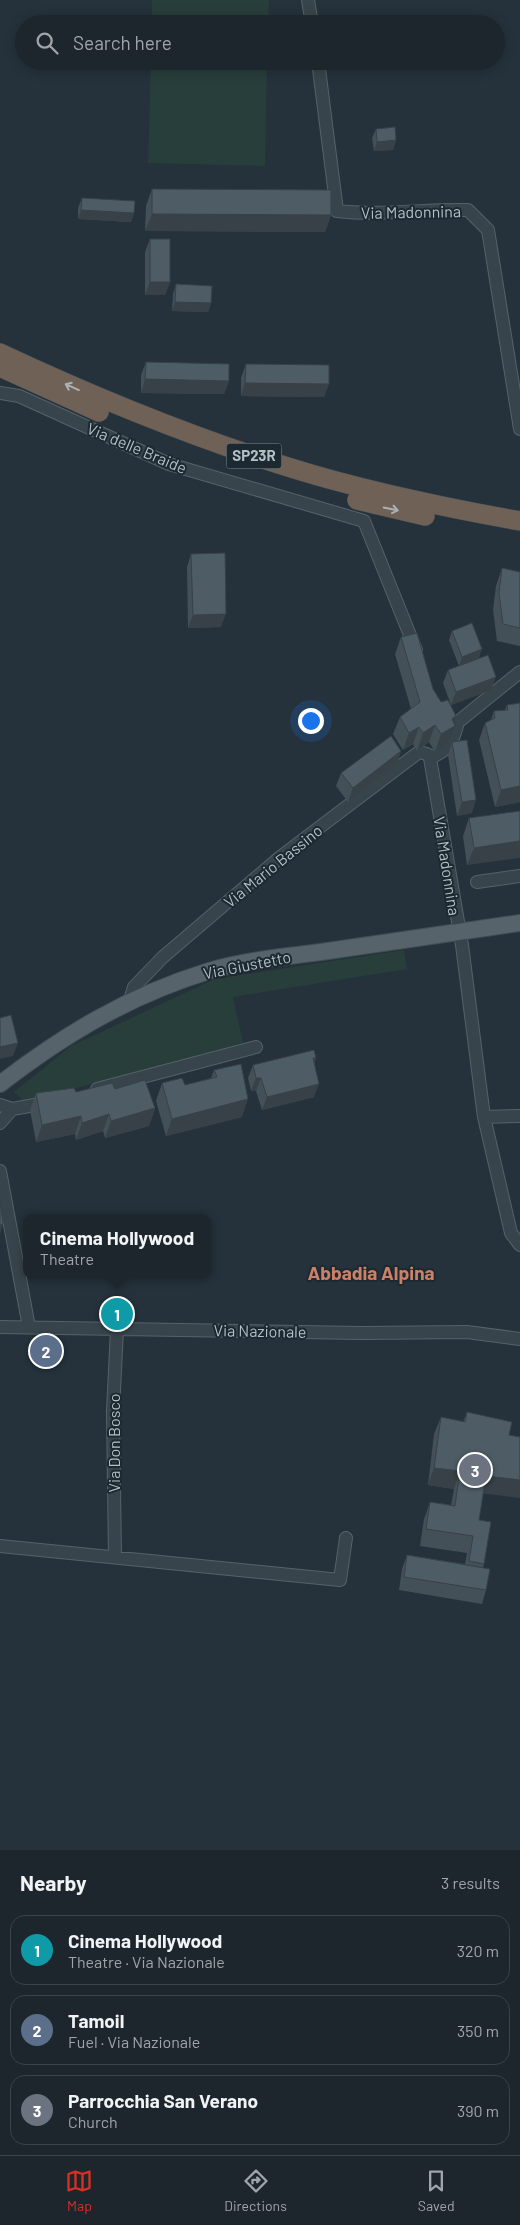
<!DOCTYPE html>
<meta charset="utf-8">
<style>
:root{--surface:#1c262c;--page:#293238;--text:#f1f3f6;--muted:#a0a5a9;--line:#3a4348;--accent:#d93025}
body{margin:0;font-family:Barlow,sans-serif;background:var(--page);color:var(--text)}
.you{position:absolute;left:310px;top:720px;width:18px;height:18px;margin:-12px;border:4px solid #fff;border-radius:50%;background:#1a73e8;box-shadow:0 0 0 8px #1a73e833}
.badge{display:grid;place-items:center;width:32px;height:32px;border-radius:50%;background:var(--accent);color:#fff;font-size:16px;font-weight:700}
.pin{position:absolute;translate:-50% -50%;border:2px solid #fff;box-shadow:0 1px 5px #0006}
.popup{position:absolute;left:23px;top:1214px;width:188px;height:65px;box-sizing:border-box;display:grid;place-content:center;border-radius:10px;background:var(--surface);filter:drop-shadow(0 1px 4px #0005);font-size:16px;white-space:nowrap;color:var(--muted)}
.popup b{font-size:19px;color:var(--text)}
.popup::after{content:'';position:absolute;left:50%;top:100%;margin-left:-10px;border:10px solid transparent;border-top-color:var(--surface)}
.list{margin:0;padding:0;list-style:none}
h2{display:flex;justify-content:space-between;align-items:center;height:65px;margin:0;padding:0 20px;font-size:21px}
h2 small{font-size:16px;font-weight:400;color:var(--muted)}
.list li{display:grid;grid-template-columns:32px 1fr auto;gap:15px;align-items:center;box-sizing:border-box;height:70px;margin:0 10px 10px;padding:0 10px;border:1px solid var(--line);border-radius:15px}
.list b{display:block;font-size:19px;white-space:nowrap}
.list p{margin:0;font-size:16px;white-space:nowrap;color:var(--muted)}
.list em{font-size:16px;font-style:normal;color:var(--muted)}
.icon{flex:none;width:28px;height:28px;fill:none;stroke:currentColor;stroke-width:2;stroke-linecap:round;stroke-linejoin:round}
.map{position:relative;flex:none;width:520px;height:1850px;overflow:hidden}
.search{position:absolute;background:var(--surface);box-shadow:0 2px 12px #0003;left:15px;right:15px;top:15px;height:55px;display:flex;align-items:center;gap:12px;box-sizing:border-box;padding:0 18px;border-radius:28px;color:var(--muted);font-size:19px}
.sheet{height:305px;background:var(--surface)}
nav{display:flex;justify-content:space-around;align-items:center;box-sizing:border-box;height:70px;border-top:1px solid var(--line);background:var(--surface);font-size:14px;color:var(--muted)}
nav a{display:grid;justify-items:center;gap:2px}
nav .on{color:var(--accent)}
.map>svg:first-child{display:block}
.green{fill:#283e3b}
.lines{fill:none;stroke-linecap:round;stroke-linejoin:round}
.minor-casing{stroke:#566269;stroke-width:14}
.major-casing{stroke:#414d54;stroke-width:18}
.highway-casing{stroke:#434f56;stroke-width:20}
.minor{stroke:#38444b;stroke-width:12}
.major{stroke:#56636b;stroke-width:16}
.highway{stroke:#706156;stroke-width:19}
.wall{fill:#435057}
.shaded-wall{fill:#374147}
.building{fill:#4e5d65;stroke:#374147}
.oneway{stroke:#aab1b5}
.labels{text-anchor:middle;stroke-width:4;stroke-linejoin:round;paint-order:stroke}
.shield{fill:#1d2930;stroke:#879299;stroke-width:1}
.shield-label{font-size:15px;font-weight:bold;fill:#b4bfc6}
.street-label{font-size:16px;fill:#b4bfc6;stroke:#1d2930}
.quarter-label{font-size:19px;font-weight:bold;fill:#cd8068;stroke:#1d2930}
</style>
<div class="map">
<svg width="520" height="1850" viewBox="0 0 520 1850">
<rect width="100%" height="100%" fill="#25323b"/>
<path class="green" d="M152,0h117l-1,24h-116z
M151,61h116l-2,105 -117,-3z
M404,950l3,19 -174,28 10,46 -218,59 -11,-10 57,-46 144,-67z"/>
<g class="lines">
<g class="minor-casing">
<path id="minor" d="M308,0l4,24
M318,61l19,150c43,5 87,-2 131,-1l20,20 32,199
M0,393l19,3 150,68 195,57 52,129
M458,722c-5,20 -8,27 -28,36l32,187 22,172 27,116 9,12
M458,722l62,-50
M477,882l43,-6
M130,1000l4,-13 29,-30 116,-99 140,-106 8,2 3,4
M97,1089l159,-42
M0,1105l12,4 34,-6
M484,1117l36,-1
M0,1123l12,-14
M0,1171l29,156
M0,1327l361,6 106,-1 53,7
M0,1546l340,34 6,-42
M115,1557l-2,-146 4,-82"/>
</g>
<g class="major-casing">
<path id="major" d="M0,1084c65,-50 130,-89 209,-113 36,-11 75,-14 112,-19 66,-10 133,-19 199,-29"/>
</g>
<g class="highway-casing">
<path id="highway" d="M0,353c94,44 189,83 288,114 76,24 154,40 232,54
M0,367l99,45
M357,500l68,16"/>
</g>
<use href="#minor" class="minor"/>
<use href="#major" class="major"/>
<use href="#highway" class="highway"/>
</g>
<path class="wall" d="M376,129l20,11 -3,10 -19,1 -2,-13z
M152,189l179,26 -6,17 -180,-1 1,-25z
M82,198l52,15 -3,9 -53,-3v-11z
M150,239l20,43 -5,13h-20v-43z
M176,284l35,19 -3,9 -36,-1 1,-17z
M146,362l83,19 -5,13 -83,-1v-18z
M246,364l83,20 -5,13 -83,-1v-18z
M191,554l30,73 -33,1 -1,-61z
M502,568l18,4v74l-23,-5 -4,-31 3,-24z
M452,631l30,18 -23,17 -10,-26z
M401,637l53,87 -6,19 -13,9 -6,-10 -12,9 -4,-7 -10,6 -10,-16 7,-17 11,-8 -16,-55z
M448,670l43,20 -40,15 -8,-22z
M520,703v99l-25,5 -16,-67 6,-17 6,-3 3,-9 11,-1 2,-5z
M452,742l20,71 -15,3 -9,-61z
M401,751l-4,13 -49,38 -12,-16 5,-13z
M520,811l-53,54 -4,-29 6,-18z
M316,1058l-2,6v33l-52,13 -6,-19h-5l-3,-13 5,-13z
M214,1070l28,47 -76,19 -10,-35 6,-18 23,2 26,-7z
M115,1089l40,19 -6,18 -44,12 -2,-7 -27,9 -1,-6 -39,8 -6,-32 6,-17 40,-1z
M467,1412l16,81 -4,27 5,44 -1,3 3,23 -4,14 -83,-14 3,-21 5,-14 58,9 2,-11 -47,-7 4,-27 6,-17 21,3 3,-16 -26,-4 6,-51 7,-17 22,5z"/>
<path class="shaded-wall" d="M396,140l-3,10 -19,1 3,-9z
M81,210l53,3 -3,9 -53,-3z
M152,214l179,1 -6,17 -180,-1z
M150,282h20l-5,13h-20z
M175,302l36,1 -3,9 -36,-1z
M145,379l84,2 -5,13 -83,-1z
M245,383l84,1 -5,13 -83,-1z
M226,614l-5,13 -33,1 5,-13z
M482,649l-3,9 -20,8 3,-9z
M496,677l-5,13 -40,15 5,-13z
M456,716l-4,11 3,-1 -7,17 -13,9 6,-18 11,-15z
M435,725l-6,17 -12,9 6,-18z
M419,727l-6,17 -10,6 6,-17z
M401,751l-4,13 -49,38 5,-14z
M520,786v16l-25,5 6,-17z
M476,800l-4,13 -15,3 5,-14z
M520,841v17l-53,7 7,-17z
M18,1043l-5,13 -13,3v-12z
M313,1058h3l-4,13z
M256,1078h5l-5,13h-5z
M319,1084l-5,13 -52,13 5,-13z
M248,1099l-6,18 -76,19 6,-17z
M155,1108l-6,18 -44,12 6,-17z
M109,1114l-6,17 -27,9 6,-17z
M81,1116l-6,18 -39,8 6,-17z
M3,1224l-3,10v-9z
M434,1468l26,3 -6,18 -26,-4z
M486,1476l34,4v18l-40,-5z"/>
<path class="building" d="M395,127l1,13 -19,2 -1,-13z
M152,189l179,1v25l-179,-1z
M82,198l53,3 -1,12 -53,-3z
M150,239h20v43h-20z
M176,284l36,2 -1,17 -36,-1z
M146,362l83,2v17l-84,-2z
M246,364l83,1v19l-84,-1z
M225,553l1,61 -33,1 -2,-61z
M502,568l18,4v56l-17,-4 -4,-31z
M472,623l10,26 -20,8 -10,-26z
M417,633l16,56 8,13 7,-2 8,16 -4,3 3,7 -14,8 -6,-9 -12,8 -4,-6 -10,6 -9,-16 20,-15 -19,-65z
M488,655l8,22 -40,15 -8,-22z
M520,703v83l-19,4 -16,-67 10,-5 -1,-7 14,-1 -1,-5z
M391,736l10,15 -48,37 -12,-15z
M467,740l9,60 -14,2 -10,-60z
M520,811v30l-46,7 -5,-30z
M11,1015l7,28 -18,4v-29z
M314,1050l2,8h-3l6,26 -52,13 -6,-19h-5l-3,-13z
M241,1064l7,35 -76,20 -10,-36 20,-5 3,7 32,-8 -3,-7z
M145,1080l10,28 -44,13 -2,-7 -27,9 -1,-7 -39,9 -6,-32 38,-5 2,4 36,-9 3,6z
M0,1201l3,23 -3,1z
M467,1412l45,10 -3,13 11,2v43l-34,-4 -7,44 12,2 -7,42 -15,-3 4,-25 -47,-7 4,-27 25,4 5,-35 -26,-3 7,-51 24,5z
M407,1555l83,14 -4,21 -82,-13z"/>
<defs><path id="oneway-shaft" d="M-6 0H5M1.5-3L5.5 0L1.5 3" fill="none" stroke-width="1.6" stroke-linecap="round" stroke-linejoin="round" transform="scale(1.25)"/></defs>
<g class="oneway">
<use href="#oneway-shaft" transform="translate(72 387) rotate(-156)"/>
<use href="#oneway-shaft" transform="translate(391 509) rotate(12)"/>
</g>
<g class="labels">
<rect class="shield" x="226.5" y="443.5" width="55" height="25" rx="4"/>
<g class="shield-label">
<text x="254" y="461">SP23R</text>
</g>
<g class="street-label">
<text transform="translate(411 212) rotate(-1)" y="6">Via Madonnina</text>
<text transform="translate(137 448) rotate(23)" y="6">Via delle Braide</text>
<text transform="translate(273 866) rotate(-39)" y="6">Via Mario Bassino</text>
<text transform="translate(447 866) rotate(81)" y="6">Via Madonnina</text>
<text transform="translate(247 965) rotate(-11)" y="6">Via Giustetto</text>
<text transform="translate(260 1331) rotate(1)" y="6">Via Nazionale</text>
<text transform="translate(114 1443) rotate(-90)" y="6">Via Don Bosco</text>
</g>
<g class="quarter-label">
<text x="371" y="1280">Abbadia Alpina</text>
</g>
</g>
</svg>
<div class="you"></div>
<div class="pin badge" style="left:117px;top:1314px;background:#0f9aa8">1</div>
<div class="popup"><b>Cinema Hollywood</b>Theatre</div>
<div class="pin badge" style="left:46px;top:1351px;background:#5c6f8a">2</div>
<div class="pin badge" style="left:475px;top:1470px;background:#6b7280">3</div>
<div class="search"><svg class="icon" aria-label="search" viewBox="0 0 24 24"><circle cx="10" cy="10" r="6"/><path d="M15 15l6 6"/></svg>Search here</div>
</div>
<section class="sheet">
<h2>Nearby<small>3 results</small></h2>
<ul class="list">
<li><span class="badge" style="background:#0f9aa8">1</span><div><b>Cinema Hollywood</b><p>Theatre · Via Nazionale</p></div><em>320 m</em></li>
<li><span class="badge" style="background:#5c6f8a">2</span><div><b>Tamoil</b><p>Fuel · Via Nazionale</p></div><em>350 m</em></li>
<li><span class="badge" style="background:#6b7280">3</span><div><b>Parrocchia San Verano</b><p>Church</p></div><em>390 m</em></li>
</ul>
</section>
<nav>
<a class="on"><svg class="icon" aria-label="map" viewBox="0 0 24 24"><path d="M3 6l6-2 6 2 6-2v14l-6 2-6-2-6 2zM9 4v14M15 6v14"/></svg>Map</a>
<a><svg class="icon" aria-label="directions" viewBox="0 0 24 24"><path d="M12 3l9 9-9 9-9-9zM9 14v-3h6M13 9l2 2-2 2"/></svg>Directions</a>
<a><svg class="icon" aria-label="saved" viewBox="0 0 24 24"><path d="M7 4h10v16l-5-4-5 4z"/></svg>Saved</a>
</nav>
